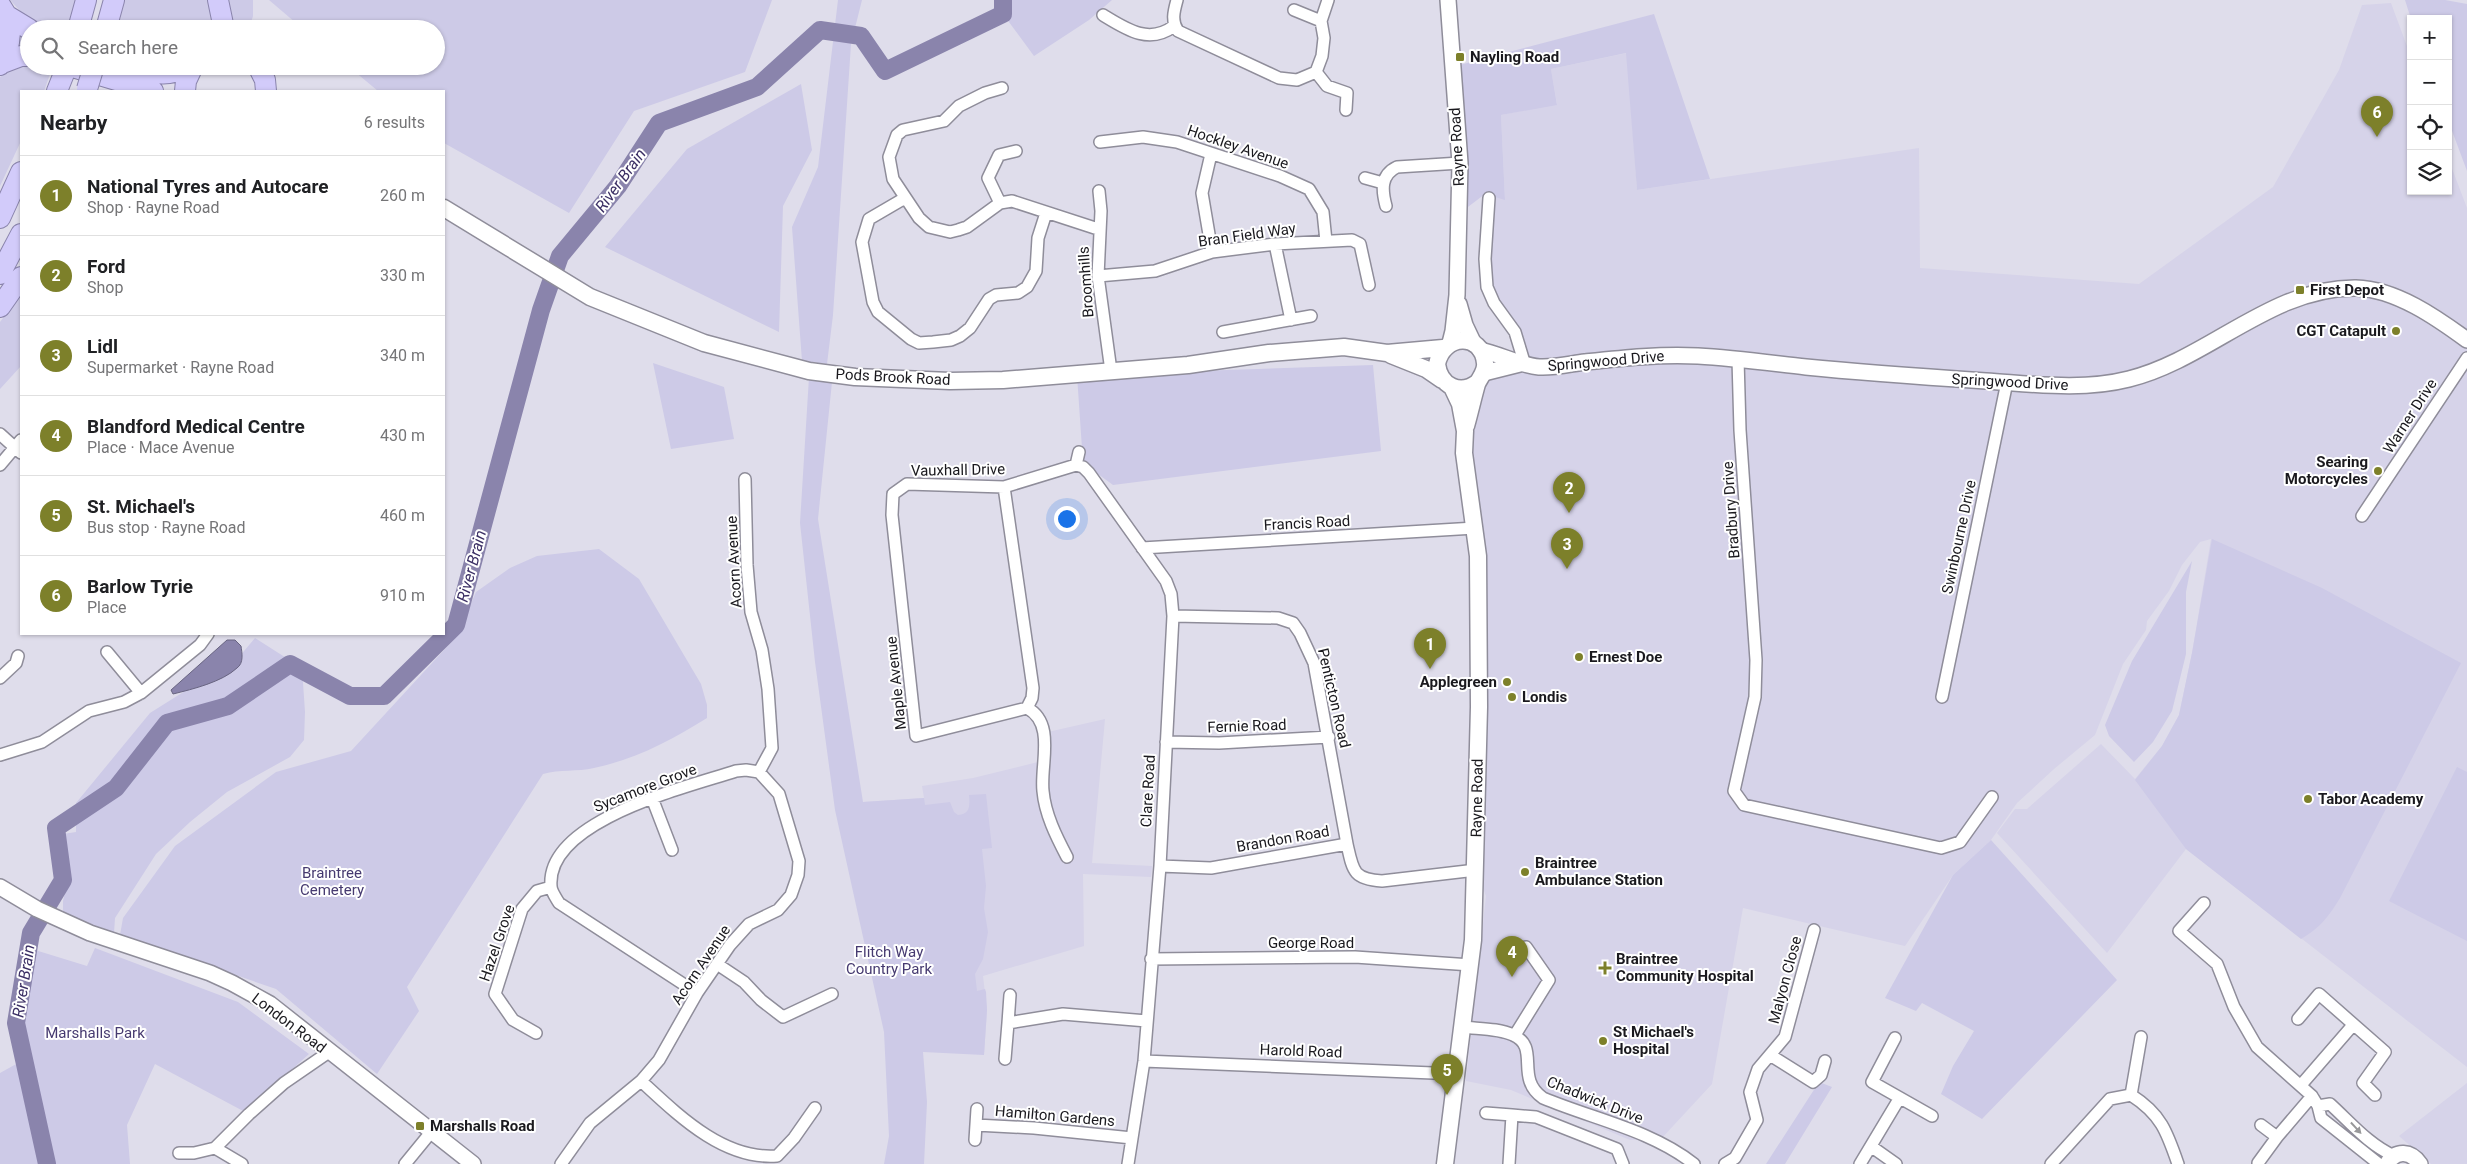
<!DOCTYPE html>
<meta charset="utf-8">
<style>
:root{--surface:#fff;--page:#f6f6f6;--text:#202124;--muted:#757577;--line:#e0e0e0;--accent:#7d802a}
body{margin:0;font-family:Roboto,sans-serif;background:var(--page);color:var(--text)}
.controls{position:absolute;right:15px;top:15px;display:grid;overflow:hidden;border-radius:0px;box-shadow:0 1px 4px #0004}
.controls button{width:45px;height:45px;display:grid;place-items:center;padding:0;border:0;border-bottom:1px solid var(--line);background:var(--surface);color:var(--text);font:25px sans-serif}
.you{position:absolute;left:1066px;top:518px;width:18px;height:18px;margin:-12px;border:4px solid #fff;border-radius:50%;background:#1a73e8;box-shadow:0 0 0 8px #1a73e833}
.badge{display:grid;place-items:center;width:32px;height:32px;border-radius:50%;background:var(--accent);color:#fff;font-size:16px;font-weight:700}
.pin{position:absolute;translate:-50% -41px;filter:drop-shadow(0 1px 2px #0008)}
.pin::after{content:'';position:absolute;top:26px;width:18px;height:15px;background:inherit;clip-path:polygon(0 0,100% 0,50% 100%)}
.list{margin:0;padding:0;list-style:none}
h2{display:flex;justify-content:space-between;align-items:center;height:65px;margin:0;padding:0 20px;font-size:21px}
h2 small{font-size:16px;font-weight:400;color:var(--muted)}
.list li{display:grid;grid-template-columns:32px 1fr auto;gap:15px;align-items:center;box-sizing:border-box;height:80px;padding:0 20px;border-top:1px solid var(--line)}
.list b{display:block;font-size:19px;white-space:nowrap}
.list p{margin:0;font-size:16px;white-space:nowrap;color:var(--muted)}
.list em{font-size:16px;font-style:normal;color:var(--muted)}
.icon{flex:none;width:28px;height:28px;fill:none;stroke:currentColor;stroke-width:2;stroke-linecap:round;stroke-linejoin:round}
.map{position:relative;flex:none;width:2467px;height:1164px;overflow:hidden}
.search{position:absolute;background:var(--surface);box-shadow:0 1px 4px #0004;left:20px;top:20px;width:425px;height:55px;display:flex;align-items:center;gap:12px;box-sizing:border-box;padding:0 18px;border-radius:28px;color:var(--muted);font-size:19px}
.panel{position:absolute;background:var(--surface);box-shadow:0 1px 4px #0004;left:20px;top:90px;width:425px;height:545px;border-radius:0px}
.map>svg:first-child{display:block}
.built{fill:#d6d3e9}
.green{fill:#cdcae7}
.water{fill:#8a84ac;stroke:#686481}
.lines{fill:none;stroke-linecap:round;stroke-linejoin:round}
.river{stroke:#8a84ac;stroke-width:18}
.minor-casing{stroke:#8f8d9a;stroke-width:14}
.tertiary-casing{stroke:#8f8d9a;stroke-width:18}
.secondary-casing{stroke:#8f8d9a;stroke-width:19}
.trunk-casing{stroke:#8a84ac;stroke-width:22}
.minor{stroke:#fff;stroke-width:11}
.tertiary{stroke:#fff;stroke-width:15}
.secondary{stroke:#fff;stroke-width:16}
.trunk{stroke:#d2cbfa;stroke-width:20}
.trunk-bridge-casing{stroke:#8a84ac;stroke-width:22;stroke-linecap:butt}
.trunk-bridge{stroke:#d2cbfa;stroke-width:20}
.oneway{fill:#98989a}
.poi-dot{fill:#7d802a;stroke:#fff;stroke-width:2}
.labels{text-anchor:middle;stroke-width:4;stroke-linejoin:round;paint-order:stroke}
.poi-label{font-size:15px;font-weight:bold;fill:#1a191e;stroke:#fff;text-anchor:start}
.street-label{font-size:15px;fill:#1a191e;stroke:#fff}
.park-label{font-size:15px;fill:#463a70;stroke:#fff}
.water-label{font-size:16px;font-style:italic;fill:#3b2f64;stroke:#fff}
</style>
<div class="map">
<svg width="2467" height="1164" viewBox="0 0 2467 1164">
<rect width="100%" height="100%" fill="#dfddeb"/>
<path class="built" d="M2391,3l20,54v134h37v-33l19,50v859l-281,-218 -79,104 -110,-120 18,-24h12l74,-65 34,35 27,-33 17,-31 13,-62 19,-114 -11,3 -18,23 -13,26 -22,30 -1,9 -23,34 -28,71 -41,34 -37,34 -26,37 -38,35 -48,71 -162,-38 -31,176 -51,55 -31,1 -119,-50 -45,-9 20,-185 -10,-26 3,-133 -14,-306 27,-70 33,4 -38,-78 -2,-93 20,5 -4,-84 56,-11 -6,-35 76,-16 10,137 282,-42 1,120 219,16 134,-97 66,-117 23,-65z
M1105,719l-13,144 60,3 -1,11 -68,-3 1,72 -101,30 4,34 -3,45 -121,-253 61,-4 -2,-12 51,-8 65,-16 1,-28z
M2467,1083v81h-36l-32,-28z"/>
<path class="green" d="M10,0h66l-10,29h-37v37h24l-9,25h-23v50l-21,45v-109l9,-6 14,-57z
M124,0h129v16l-4,13h-131z
M269,0h503l-27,72 -111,39 -65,102 -125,-70v-52h-66l-30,-25h88v-37h-133z
M838,0h24l-11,44 -18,271 -6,49 -25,-3 -10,-134 26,-60z
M1003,0h109l-23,20 -55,36 -31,-42z
M2405,0h40l22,4v167l-19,-51v-101h-37z
M1654,14l56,165 -73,11 -11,-137 -75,16 6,36 -56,10 4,85 -20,-6 -25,19 -8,-146z
M801,84l11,66 -29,56 -4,126 -174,-85 82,-98z
M21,294v72l-21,23v-67z
M653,363l71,24 10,52 -63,10z
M1373,365l8,86 -268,34 -30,-22 -6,-88z
M809,377l23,5 -14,137 45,283 61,-4 1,7 25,-3 4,10 4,3c12,-1 12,-9 11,-20l17,-1 6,54 -10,1 4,37 -2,22 4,24 -5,27 -8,15 2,17 8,-2 1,3 1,18 -3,45 -61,-3 4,50 -3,62h-40l5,-28 -5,-104 -49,-222 -20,-148 -15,-139z
M2212,539l110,49 139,75 -121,235c-11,18 -20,30 -39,41l-115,-90 -51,-69 27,-34 17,-31 13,-62z
M599,549l40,30 62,105 6,21v13c-37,23 -71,41 -113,50 -17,4 -34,1 -51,6l-136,213 12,24 -42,63 -101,-85 -156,-54 3,-17 52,-72 101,-74 75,-21 105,-114 20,-45 34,-24 27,-12z
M2192,561l-6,31v62l-14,57 -19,31 -19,20 -25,-26 -4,-11 27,-64z
M255,638l47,30 3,44 -1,28 -14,17 -63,35 -37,30 -34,32 -41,64 -1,15 -51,-18v-14l5,-22 -5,-45 13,-2v-29l74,-90 89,-56z
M2457,767l10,5v169l-78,-40z
M1991,840l126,140 -135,139 -41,-25 12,-28 21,-35 -52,-28 -6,8 -31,-13 68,-123z
M95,948l143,54 71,52 -64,58 -90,-48 -28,61 3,39h-76l-30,-141 11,-73 52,16z
M18,1063l24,101h-42v-91z
M1819,1082l13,5 -47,77h-19z"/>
<path class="water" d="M227,640h8l6,6c1,7 3,17 -4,22 -15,14 -44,21 -64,26l-2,-4z"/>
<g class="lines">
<path class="river" d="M47,1164l-31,-141 15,-90 32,-53 -7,-52 60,-40 51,-65 61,-17 62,-42 60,32h34l72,-71 85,-315 19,-54 58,-70 41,-63 98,-36 63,-57 41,6 24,35 118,-57v-14"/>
<g class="minor-casing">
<path id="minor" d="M1177,0c-3,11 -6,21 1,31l101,47 18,2 19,-8 11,14 20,7 -1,17
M1294,10l27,11
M1103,15c23,14 46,30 71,11
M1316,72l6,-16 2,-18 -3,-17 7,-21
M1002,88l-17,5 -26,13 -15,15 -41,9 -6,5 -8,22 4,22 26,39 10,9 21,5 8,-2 9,-3 33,-24 12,-2 86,28
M1100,142l43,-5 34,5 103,34 29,13 14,23 3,29
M1211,154l-9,39 10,59
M1365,178l18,5
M1099,191l2,20 -3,65 13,95
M905,198l-36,21 -7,23 11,60 5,10 33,27 8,4 14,-1 18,-2 9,-4 10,-8 19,-29 7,-4 22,-2 9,-6 9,-16 2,-33 8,-25
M1489,198l-4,61 2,28 7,16 21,29 10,33
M1000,203l-12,-25 11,-23 17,-4
M1386,206c-4,-15 -6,-31 11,-39l63,-4
M1275,244l16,76
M1098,276l57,-5 57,-19 63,-8 77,-4 8,4 9,41
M1223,332l88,-16
M1738,359l2,71 16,230 -1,37 -21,94 10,14 197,43 19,-6 32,-45
M0,434l21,19
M0,465l21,-25
M1076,465l7,2 6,6 77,108 5,13 2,22 -13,250 -16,195 -16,103
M1076,465l3,-13
M745,479l2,86 4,47 11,38 6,39 4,59 -13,24
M1004,487l29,201 -1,10 -5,10 -111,28 -24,-221 1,-21 14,-10 97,3 72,-22
M2362,516l105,-158
M1142,548l333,-20
M1173,616l105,2 15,5 7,10 14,30 33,181
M107,652l34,41
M0,678l16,-15 2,-7
M1942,697l65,-315
M1027,708c29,15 13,57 16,83 2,23 13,45 24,66
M1166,742l53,1 110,-6
M0,755l42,-13 47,-31 35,-9 17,-9 59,-48 8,-11
M652,798l20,52
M1160,866l51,2 136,-24c6,27 6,35 35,37l94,-11
M2204,903l-25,28 38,33 17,43 23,40 55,49 6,10 3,12 58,46
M1151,959l204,-2 116,8
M717,964l27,18 17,18 22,17 49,-23
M1010,995l-2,28 55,-9 84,7
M2298,1019l21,-25 66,58 -22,31 12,12
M1462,1027c17,2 36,1 51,8 28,12 1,43 30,63 50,21 108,32 151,66
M536,1033l-23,-13 -18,-26 27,-85 15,-18 14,-4
M1515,1035l34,-55 -23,-33
M1895,1038l-23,44 60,34
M1770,1055l43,27 8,-7 4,-14
M1005,1059l3,-36
M1144,1061l313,13
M641,1081c37,34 82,79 136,75l17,-18 21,-30
M2301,1085l52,-60
M2131,1095c30,19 36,37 47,69
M2131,1095l10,-58
M2318,1106l12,-2c21,19 38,40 64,52
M1486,1113l26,2
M976,1125l58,3 98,10
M2261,1125l16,12
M975,1140l2,-31
M1872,1147l24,17
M215,1148l27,16
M179,1153h15l21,-5 34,-34 35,-31 45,-31
M2258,1163l19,-26 35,-41
M405,1164l27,-33
M561,1164l29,-41 51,-42 18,-21 38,-67 33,-48 19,-21 29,-14 13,-15 7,-20 1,-14 -20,-67 -20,-22 -13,-2 -10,1c-48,16 -190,49 -185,115 0,5 5,12 8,17l138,90
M1509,1164l3,-49 24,2 81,32 6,15
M1725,1164l10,-6 22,-38 -7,-28 8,-23 27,-32 29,-107
M1860,1164l39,-65
M2051,1164l59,-65 21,-4"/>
</g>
<g class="tertiary-casing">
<path id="tertiary" d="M1448,0l12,163 -3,132 -4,36 -3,12
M1459,304l6,21 9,19
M1480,350c20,4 38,15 59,17 15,1 31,-3 46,-5 38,-4 75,-8 113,-6 36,2 72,7 108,11 60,6 120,10 180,14 47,3 96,10 143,-2 80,-20 142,-92 227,-91 40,1 81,30 111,52
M1484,373l36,-9
M0,887l37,22 53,24 120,40 22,10 38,21 203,160
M2387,1164c9,-15 24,-13 33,0"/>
</g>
<g class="secondary-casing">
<path id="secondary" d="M444,208l146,89 114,46 105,28 46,6 95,4 53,-1 185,-15 81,-12 75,-6 43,6 56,-5
M1391,355l35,14 16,11
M1466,426c4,-14 7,-28 11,-42 3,-7 9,-12 8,-21 -3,-31 -42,-29 -48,1 3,22 23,32 41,18
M1445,1164l28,-224 6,-233 -1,-151 -14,-103 1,-22 -5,-27 -8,-17"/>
</g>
<g class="trunk-casing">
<path id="trunk" d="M218,0l6,29
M0,5c14,18 12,41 0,60
M6,15l23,14
M78,29l8,-29
M106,29l8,-29
M0,64l21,-8h8
M69,66l84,25
M133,66c26,9 33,11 59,0
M258,66l7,14 1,11
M57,91l10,-25
M185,91l1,-10 7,-15
M0,218l21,-46
M0,274l21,-40
M0,307l21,-30"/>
</g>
<use href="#minor" class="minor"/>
<use href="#tertiary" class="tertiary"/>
<use href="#secondary" class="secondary"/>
<use href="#trunk" class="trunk"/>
<g class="trunk-bridge-casing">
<path id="trunk-bridge" d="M87,89l7,-23"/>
</g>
<use href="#trunk-bridge" class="trunk-bridge"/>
</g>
<defs><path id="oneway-solid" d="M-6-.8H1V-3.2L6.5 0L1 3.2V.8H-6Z" transform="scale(1.25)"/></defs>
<use class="oneway" href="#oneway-solid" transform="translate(2356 1128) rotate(47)"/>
<g class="poi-dot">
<rect x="1455" y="52" width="10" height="10" rx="2.5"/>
<rect x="2295" y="285" width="10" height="10" rx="2.5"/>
<circle cx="2396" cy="331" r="5"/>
<circle cx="2378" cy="471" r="5"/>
<circle cx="1579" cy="657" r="5"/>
<circle cx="1507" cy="682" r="5"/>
<circle cx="1512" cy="697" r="5"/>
<circle cx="2308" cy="799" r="5"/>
<circle cx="1525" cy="872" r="5"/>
<path d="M1602.5 960.5h5v5h5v5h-5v5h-5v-5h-5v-5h5z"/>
<circle cx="1603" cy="1041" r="5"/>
<rect x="415" y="1121" width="10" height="10" rx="2.5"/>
</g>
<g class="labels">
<g class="poi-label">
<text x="1470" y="62">Nayling Road</text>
<text x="2310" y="295">First Depot</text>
<text x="2386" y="336" text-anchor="end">CGT Catapult</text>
<text x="2368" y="467" text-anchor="end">Searing<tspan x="2368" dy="17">Motorcycles</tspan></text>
<text x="1589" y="662">Ernest Doe</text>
<text x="1497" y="687" text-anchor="end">Applegreen</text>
<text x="1522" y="702">Londis</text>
<text x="2318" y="804">Tabor Academy</text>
<text x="1535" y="868">Braintree<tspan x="1535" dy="17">Ambulance Station</tspan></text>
<text x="1616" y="964">Braintree<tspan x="1616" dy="17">Community Hospital</tspan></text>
<text x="1613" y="1037">St Michael's<tspan x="1613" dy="17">Hospital</tspan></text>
<text x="430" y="1131">Marshalls Road</text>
</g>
<g class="street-label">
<text transform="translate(1238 147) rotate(19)" y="5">Hockley Avenue</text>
<text transform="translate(1457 147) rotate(-93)" y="5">Rayne Road</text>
<text transform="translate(1247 235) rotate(-8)" y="5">Bran Field Way</text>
<text transform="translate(1086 282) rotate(-94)" y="5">Broomhills</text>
<text transform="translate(1606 361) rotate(-5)" y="5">Springwood Drive</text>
<text transform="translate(893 377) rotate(3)" y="5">Pods Brook Road</text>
<text transform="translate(2010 382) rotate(3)" y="5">Springwood Drive</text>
<text transform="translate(2410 416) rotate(-57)" y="5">Warner Drive</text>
<text transform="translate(958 470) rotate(-1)" y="5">Vauxhall Drive</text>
<text transform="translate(1731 510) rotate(-94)" y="5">Bradbury Drive</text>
<text transform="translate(1307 523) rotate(-3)" y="5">Francis Road</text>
<text transform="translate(1959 537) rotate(-78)" y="5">Swinbourne Drive</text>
<text transform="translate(734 562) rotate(-93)" y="5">Acorn Avenue</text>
<text transform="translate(896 683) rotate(-96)" y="5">Maple Avenue</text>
<text transform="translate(1334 698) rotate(77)" y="5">Penticton Road</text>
<text transform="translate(1247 726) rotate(-2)" y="5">Fernie Road</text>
<text transform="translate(645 788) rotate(-21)" y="5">Sycamore Grove</text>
<text transform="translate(1148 791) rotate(-87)" y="5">Clare Road</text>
<text transform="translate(1477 798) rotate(-89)" y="5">Rayne Road</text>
<text transform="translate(1283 839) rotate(-10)" y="5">Brandon Road</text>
<text transform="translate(497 943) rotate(-71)" y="5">Hazel Grove</text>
<text x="1311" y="948">George Road</text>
<text transform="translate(701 965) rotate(-56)" y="5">Acorn Avenue</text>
<text transform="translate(1785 980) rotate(-75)" y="5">Malyon Close</text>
<text transform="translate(289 1023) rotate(37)" y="5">London Road</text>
<text transform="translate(1301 1051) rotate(2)" y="5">Harold Road</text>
<text transform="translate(1595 1100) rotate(22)" y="5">Chadwick Drive</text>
<text transform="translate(1055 1116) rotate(5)" y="5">Hamilton Gardens</text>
</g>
<g class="park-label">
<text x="332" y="878">Braintree<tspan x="332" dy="17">Cemetery</tspan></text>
<text x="889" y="957">Flitch Way<tspan x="889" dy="17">Country Park</tspan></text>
<text x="95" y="1038">Marshalls Park</text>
</g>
<g class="water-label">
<text transform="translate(620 180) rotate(-54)" y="6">River Brain</text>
<text transform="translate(471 566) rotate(-75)" y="6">River Brain</text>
<text transform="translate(23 981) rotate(-81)" y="6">River Brain</text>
</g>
</g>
</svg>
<div class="controls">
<button>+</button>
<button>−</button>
<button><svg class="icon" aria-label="locate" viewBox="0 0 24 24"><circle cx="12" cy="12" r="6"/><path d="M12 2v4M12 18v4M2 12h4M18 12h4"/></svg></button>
<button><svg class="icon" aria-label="layers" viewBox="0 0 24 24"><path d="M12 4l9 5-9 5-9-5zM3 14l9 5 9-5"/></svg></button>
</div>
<div class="you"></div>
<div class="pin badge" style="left:1430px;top:669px">1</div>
<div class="pin badge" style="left:1569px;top:513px">2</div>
<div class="pin badge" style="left:1567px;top:569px">3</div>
<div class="pin badge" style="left:1512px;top:977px">4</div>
<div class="pin badge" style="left:1447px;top:1095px">5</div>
<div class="pin badge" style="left:2377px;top:137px">6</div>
<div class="search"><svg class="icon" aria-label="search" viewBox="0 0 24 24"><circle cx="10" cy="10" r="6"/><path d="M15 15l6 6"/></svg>Search here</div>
<section class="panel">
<h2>Nearby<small>6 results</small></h2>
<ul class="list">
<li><span class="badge">1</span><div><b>National Tyres and Autocare</b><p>Shop · Rayne Road</p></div><em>260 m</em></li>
<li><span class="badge">2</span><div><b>Ford</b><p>Shop</p></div><em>330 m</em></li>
<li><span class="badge">3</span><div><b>Lidl</b><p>Supermarket · Rayne Road</p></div><em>340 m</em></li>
<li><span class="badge">4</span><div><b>Blandford Medical Centre</b><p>Place · Mace Avenue</p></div><em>430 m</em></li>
<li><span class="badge">5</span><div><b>St. Michael's</b><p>Bus stop · Rayne Road</p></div><em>460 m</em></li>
<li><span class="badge">6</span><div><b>Barlow Tyrie</b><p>Place</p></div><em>910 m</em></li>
</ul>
</section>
</div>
